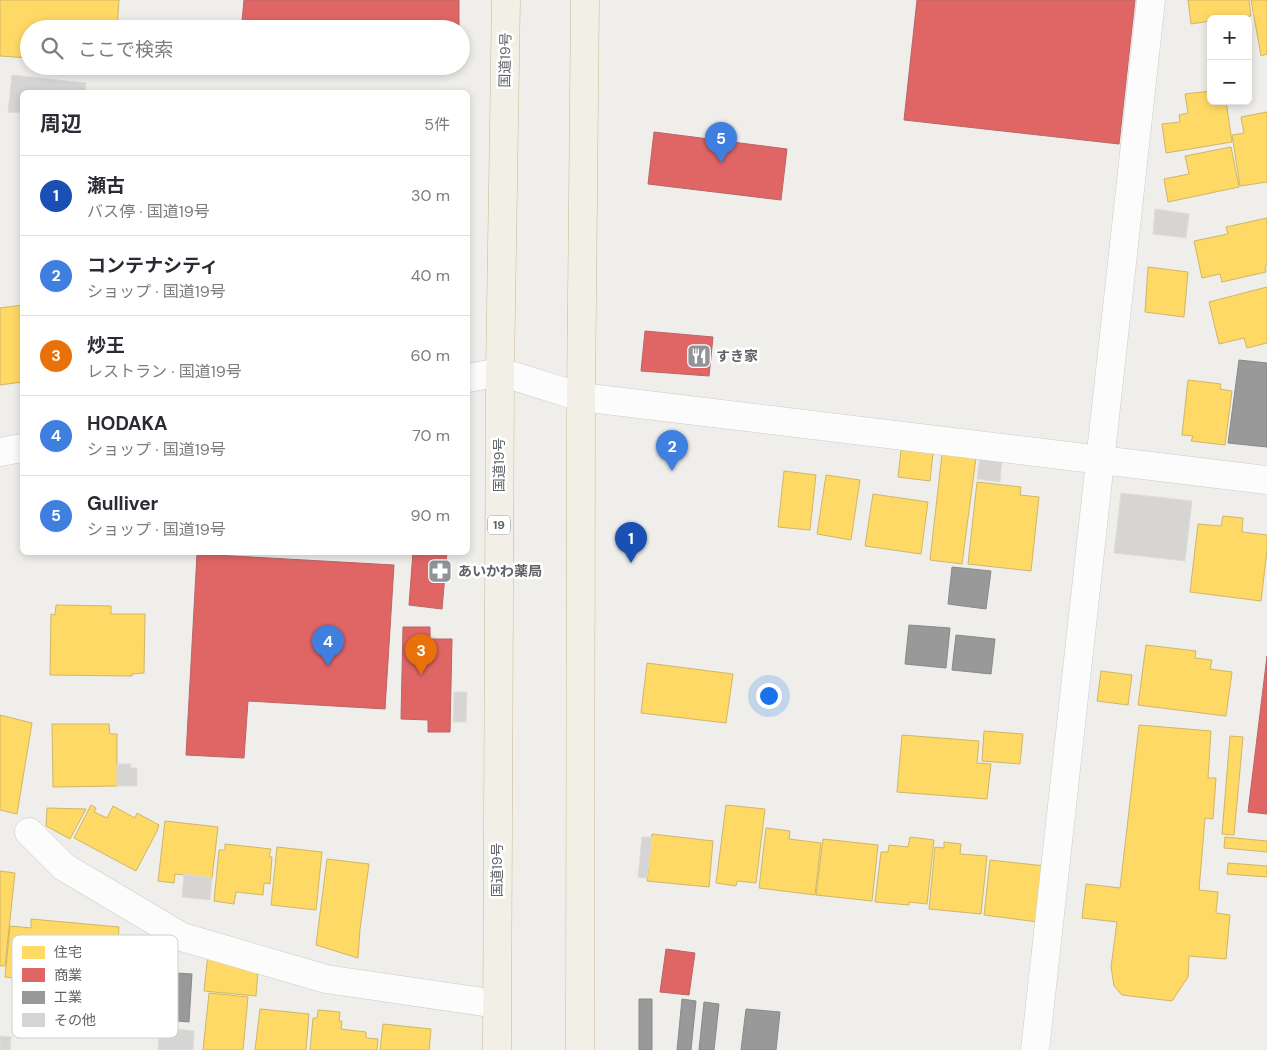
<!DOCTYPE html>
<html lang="ja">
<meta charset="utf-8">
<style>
:root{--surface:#fff;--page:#f2f2f3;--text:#2b2b33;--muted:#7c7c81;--line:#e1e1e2;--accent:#919496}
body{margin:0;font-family:"DM Sans","Noto Sans JP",sans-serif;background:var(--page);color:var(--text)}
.controls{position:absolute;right:15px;top:15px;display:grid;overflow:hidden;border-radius:8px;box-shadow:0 2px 8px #0003}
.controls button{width:45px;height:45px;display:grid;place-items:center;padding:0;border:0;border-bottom:1px solid var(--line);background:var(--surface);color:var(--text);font:25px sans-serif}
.you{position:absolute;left:768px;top:695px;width:18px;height:18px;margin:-12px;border:4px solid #fff;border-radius:50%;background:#1a73e8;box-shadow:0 0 0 8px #1a73e833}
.badge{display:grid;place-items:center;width:32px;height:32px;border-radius:50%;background:var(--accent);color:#fff;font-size:16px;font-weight:700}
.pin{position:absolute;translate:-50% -41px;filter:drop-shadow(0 1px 2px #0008)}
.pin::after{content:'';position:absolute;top:26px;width:18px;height:15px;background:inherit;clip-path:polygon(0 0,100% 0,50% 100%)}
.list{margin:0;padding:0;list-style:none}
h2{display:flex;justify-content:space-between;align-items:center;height:65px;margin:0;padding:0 20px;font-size:21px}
h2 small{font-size:16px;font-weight:400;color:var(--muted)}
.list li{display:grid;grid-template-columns:32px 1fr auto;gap:15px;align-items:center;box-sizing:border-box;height:80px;padding:0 20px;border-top:1px solid var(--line)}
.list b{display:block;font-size:19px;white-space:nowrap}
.list p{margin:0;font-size:16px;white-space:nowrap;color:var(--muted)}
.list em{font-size:16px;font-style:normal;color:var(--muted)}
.icon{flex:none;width:28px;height:28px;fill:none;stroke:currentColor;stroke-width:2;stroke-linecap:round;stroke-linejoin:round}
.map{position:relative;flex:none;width:1267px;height:1050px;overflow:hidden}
.search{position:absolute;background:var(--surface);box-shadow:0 2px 8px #0003;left:20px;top:20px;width:450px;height:55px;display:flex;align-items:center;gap:12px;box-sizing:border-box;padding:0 18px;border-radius:28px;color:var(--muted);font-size:19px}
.panel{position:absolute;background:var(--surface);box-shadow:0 2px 8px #0003;left:20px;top:90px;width:450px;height:465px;border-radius:8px}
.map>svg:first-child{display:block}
.homes{fill:#ffd966;stroke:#cfb667}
.shops{fill:#e06666;stroke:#b96567}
.industry{fill:#999;stroke:#88898a}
.building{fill:#d6d5d3;stroke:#deddd9}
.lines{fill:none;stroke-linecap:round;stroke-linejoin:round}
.minor-casing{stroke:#cbcccc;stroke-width:29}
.tertiary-casing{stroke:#cbcccc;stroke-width:29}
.trunk-casing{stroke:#c8b996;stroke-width:29}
.minor{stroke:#fdfcfc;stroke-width:28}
.tertiary{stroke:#fdfcfc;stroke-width:28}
.trunk{stroke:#f2f0e6;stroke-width:28}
.labels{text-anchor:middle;stroke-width:5;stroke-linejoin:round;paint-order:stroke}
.shield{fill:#fff;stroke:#8f9295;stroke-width:1}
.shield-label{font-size:12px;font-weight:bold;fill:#5f6368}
.street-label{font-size:14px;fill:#5f6368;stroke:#fff}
.poi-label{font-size:14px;font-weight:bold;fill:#5f6368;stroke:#fff;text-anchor:start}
.key{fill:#fff;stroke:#cfd0d2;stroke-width:1}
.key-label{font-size:14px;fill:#5f6368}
</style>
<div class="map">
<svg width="1267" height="1050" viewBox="0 0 1267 1050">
<rect width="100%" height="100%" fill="#efeeea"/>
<path class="homes" d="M0,0h119l-2,29h-88v29l-29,-2z
M1188,0h61l2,16 -20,3h-20v2l-20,3z
M1251,0h16v54l-6,2z
M1211,91v10h15l6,41 -66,11 -4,-29 18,-2 -1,-7 9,-2 -3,-19z
M1267,112v70l-27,4 -8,-51 12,-2 -3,-16z
M1231,147l8,40 -71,15 -4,-23 25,-5 -4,-18z
M1267,218v47l-2,1 1,6 -44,10 -2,-8 -18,4 -8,-37 34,-7 -2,-7z
M1148,267l40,5 -4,45 -39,-5z
M1267,287v56l-20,5 -3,-10 -25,6 -10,-42z
M22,305v77l-22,3v-77z
M1188,380l33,4 -1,5 12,2 -7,54 -34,-4 2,-5 -11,-1z
M901,450l32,3 -3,28 -32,-4z
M942,454l34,4 -14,106 -32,-4z
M784,471l32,4 -6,55 -32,-3z
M826,475l34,5 -9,60 -34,-6z
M977,482l44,5 -1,8 19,2 -8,74 -63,-7z
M873,494l55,8 -7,52 -56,-8z
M1223,516l20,2 -1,14 25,3v15l-6,51 -71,-9 8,-68 23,2z
M56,605l55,1v8h34l-1,59 -12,1v2l-82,-1 1,-61 4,1z
M1146,645l50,6 -1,7 17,2 -2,9 22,3 -6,44 -88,-11z
M647,663l86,11 -7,49 -85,-10z
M1101,671l31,4 -4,30 -31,-4z
M0,715l32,8 -15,91 -17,-4z
M52,724h57l1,10h7v52l-64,1z
M1139,725l72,6 -3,47h8l-3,41 -8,-1 -6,72 19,2 -2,21 14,2 -4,44 -37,-3 -1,21 -16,24 -50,-6 -8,-9 -3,-19 6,-45 -35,-4 4,-34 34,4z
M984,731l39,3 -3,30 -38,-3z
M902,735l77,6 -2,22 14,1 -4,35 -90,-7z
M1230,736l13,1 -9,98 -12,-1z
M91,805l5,3 -2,4 13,6 6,-12 22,12 2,-5 22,12 -2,6 -21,40 -62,-33z
M726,805l39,4 -9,74 -19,-2 -1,5 -20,-3z
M47,808l39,1 -16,30 -24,-13z
M165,821l53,6 -6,51 -37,-4 -1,9 -16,-2z
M766,828l24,3 -1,8 32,4 -6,52 -56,-7z
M652,834l61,7 -4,46 -62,-6z
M910,837l24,3 -7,64 -18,-2v3l-34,-3 6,-50h7l1,-7 19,2z
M1225,837l42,4v11l-43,-4z
M823,839l55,6 -6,56 -56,-6z
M944,842l17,2 -1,10 27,2 -6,58 -52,-5 6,-62 9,1z
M225,844l46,5 -2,8h3l-2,27 -6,-1 -1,12 -27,-3 -2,12 -20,-3 5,-51h6z
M277,847l45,5 -6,58 -45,-5z
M327,859l42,5 -9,65 -2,29 -42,-13z
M990,860l55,6 -7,56 -54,-7z
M1228,863l39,3v11l-40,-3z
M0,871l15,2 -10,93h-5z
M31,919l88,8 -5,67 -89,-7v-8l-20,-2 5,-51 21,2z
M208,954l50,16 -2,26 -52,-5z
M209,993l39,4 -5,53h-40z
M260,1009l49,5 -3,36h-51z
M318,1010l22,2 -1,9h3l-1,8 25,3v6l12,1 -1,11h-67l3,-32h4z
M383,1024l48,5 -2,21h-49z"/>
<path class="shops" d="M244,0h215v29h-140l-77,-8z
M917,0h218l-16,144 -215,-24z
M654,132l133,17 -6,51 -133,-16z
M645,331l68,6 -4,39 -68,-5z
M413,552h34l-5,57 -33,-4z
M197,554l197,11 -9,144 -137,-8 -4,57 -58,-3z
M403,627h27v12h22l-2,93h-22v-12l-27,-1z
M1267,656v158l-19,-2z
M666,949l29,4 -6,42 -29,-3z"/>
<path class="industry" d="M1239,360l28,3v84l-39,-4z
M952,567l39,4 -5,38 -38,-5z
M909,625l41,3 -4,40 -41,-4z
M956,635l39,4 -4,35 -39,-4z
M147,971l45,3 -3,48 -45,-4z
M639,999h13v51h-13z
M682,999l14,2 -5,49h-14z
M704,1002l15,2 -5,46h-15z
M746,1009l34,3 -4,38h-35z"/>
<path class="building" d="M12,75l74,8 -1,9h-63v21l-14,-1z
M1155,209l34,5 -3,24 -33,-4z
M980,455l22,3 -2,24 -23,-3z
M1121,493l71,8 -7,60 -71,-8z
M454,692h13l-1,30h-13z
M117,764h14v4h6v18h-20z
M642,837h10l-5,41 -9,-1z
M184,874l28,4 -2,22 -28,-3z
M160,1027l34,4 -1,19h-35z
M0,1036l11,1 -1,13h-10z"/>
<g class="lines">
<g class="minor-casing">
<path id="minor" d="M581,397l686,83
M29,832l35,35 118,70 144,42 171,25
M1035,1050l116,-1050"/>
</g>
<g class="tertiary-casing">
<path id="tertiary" d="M468,378l32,-6 81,25
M0,452l22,-4"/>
</g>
<g class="trunk-casing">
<path id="trunk" d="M497,1050l3,-678 6,-372
M580,1050l1,-653 4,-397"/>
</g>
<use href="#minor" class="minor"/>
<use href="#tertiary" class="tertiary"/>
<use href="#trunk" class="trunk"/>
</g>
<defs>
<g id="restaurant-square" transform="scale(1.25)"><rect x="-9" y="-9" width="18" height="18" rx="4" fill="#919496" stroke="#fff"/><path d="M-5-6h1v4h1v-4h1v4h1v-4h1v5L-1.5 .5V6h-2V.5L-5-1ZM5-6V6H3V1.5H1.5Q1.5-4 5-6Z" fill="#fff"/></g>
<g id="pharmacy-square" transform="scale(1.25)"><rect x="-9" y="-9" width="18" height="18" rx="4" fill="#919496" stroke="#fff"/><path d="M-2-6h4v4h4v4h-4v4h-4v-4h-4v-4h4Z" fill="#fff"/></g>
</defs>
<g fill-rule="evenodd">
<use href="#restaurant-square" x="699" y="356"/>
<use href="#pharmacy-square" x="440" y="571"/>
</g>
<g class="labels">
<rect class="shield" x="488" y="515.5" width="22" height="19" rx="4"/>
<g class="shield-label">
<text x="499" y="529">19</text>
</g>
<g class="street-label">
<text transform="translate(505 60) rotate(-89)" y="5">国道19号</text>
<text transform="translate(499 465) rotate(-90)" y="5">国道19号</text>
<text transform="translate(497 870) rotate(-90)" y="5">国道19号</text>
</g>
<g class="poi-label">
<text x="716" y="361">すき家</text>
<text x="458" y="576">あいかわ薬局</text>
</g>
</g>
<rect x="12" y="935" width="166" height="103" rx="8" class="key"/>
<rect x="22" y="946" width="23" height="13" fill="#ffd966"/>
<rect x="22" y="968" width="23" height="14" fill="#e06666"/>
<rect x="22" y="991" width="23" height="13" fill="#999"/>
<rect x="22" y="1013" width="23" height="14" fill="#d6d5d3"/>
<g class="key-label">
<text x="54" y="957">住宅</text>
<text x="54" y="980">商業</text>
<text x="54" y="1002">工業</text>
<text x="54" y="1025">その他</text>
</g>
</svg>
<div class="controls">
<button>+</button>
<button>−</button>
</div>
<div class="you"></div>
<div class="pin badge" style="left:631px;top:563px;background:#1a4fb4">1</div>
<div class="pin badge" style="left:672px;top:471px;background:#3f7fe0">2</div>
<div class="pin badge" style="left:421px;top:675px;background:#e8710a">3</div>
<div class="pin badge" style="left:328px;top:666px;background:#3f7fe0">4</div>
<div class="pin badge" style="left:721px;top:163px;background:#3f7fe0">5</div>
<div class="search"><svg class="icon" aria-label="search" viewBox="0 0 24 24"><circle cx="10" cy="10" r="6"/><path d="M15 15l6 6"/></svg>ここで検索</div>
<section class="panel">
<h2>周辺<small>5件</small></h2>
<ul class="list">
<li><span class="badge" style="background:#1a4fb4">1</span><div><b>瀬古</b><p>バス停 · 国道19号</p></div><em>30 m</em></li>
<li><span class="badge" style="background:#3f7fe0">2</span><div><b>コンテナシティ</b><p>ショップ · 国道19号</p></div><em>40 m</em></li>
<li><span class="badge" style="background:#e8710a">3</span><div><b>炒王</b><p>レストラン · 国道19号</p></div><em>60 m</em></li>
<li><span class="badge" style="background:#3f7fe0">4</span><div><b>HODAKA</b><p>ショップ · 国道19号</p></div><em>70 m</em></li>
<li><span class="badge" style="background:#3f7fe0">5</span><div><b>Gulliver</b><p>ショップ · 国道19号</p></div><em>90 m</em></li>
</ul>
</section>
</div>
